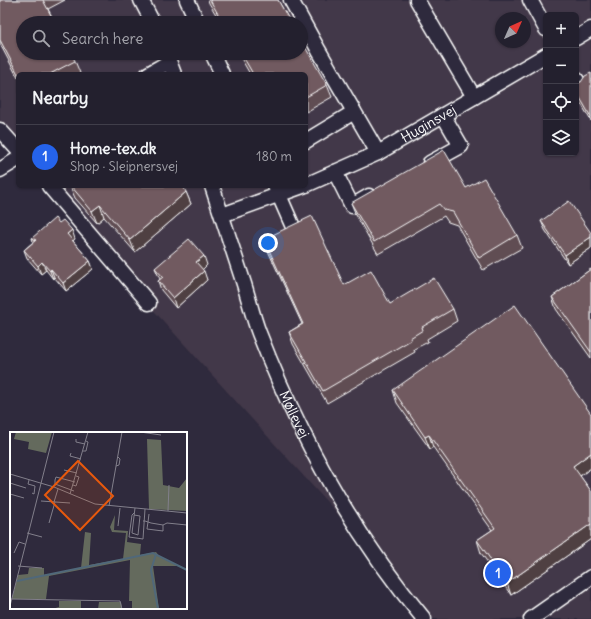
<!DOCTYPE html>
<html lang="en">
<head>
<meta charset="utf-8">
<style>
	:root { --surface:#23202e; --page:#2f2d3a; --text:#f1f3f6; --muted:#a3a3aa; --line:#403e4a; --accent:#2563eb }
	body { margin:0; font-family:Delius,sans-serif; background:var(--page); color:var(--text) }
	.controls { position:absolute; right:12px; top:12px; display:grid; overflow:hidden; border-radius:6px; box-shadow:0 1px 3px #0004 }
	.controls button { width:36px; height:36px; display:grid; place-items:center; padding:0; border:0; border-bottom:1px solid var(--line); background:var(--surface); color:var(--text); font:20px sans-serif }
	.compass { position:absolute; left:495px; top:12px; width:36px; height:36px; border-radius:50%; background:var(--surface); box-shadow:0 1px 3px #0004; rotate:45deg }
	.you { position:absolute; left:268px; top:243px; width:14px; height:14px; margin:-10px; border:3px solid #fff; border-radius:50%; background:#1a73e8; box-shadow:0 0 0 6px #1a73e833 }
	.badge { display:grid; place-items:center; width:26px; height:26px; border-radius:50%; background:var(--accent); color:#fff; font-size:13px; font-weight:700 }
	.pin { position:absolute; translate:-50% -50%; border:2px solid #fff; box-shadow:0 1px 4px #0006 }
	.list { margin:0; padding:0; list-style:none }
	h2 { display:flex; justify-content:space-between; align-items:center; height:52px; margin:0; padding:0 16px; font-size:17px }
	h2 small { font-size:13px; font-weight:400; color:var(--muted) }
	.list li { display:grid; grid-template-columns:26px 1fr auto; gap:12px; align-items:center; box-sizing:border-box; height:64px; padding:0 16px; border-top:1px solid var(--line) }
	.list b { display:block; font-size:15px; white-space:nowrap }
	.list p { margin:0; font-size:13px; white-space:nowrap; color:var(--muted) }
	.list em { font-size:13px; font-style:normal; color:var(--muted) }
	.icon { flex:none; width:22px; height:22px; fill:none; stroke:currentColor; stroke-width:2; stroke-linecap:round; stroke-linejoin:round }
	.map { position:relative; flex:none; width:591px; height:619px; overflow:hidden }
	.search { position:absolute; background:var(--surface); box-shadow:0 1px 3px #0004; left:16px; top:16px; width:292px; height:44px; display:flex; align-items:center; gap:10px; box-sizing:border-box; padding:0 14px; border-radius:22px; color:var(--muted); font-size:15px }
	.panel { position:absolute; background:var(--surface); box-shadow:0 1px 3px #0004; left:16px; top:72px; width:292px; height:116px; border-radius:6px }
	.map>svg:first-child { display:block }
	.built { fill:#433848; fill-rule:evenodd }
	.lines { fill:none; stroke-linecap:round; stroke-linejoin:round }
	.minor-casing { stroke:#fff; stroke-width:17 }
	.minor { stroke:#2f2a3d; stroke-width:14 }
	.wall { fill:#614d53; stroke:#fff }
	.shaded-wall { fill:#4f3f43; stroke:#fff }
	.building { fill:#715a60; stroke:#fff }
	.labels { text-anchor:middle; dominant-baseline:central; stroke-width:3.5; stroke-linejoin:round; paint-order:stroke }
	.street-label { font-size:14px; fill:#fff; stroke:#2f2a3d }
	.inset-river { fill:none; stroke:#50687a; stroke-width:2 }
	.inset-road { fill:none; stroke:#827f8b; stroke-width:1 }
	.view { fill:#e8590c; fill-opacity:0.15; stroke:#e8590c; stroke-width:2 }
	.inset-edge { fill:none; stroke:#fff; stroke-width:2 }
</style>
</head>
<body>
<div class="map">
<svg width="591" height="619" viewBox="0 0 591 619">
	<rect width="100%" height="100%" fill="#2f2a3d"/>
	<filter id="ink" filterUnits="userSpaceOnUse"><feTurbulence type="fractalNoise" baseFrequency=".025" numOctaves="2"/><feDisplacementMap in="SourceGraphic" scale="8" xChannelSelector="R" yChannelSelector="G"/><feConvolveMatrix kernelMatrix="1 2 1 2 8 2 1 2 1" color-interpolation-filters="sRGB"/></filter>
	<g filter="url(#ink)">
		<path class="built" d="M0,0h591v619h-158l-392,-433h265v-112h-288v86l-18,-24zM546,15h30v138h-30zM501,18h24v24h-24zM23,23h278v30h-278z"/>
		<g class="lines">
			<defs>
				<g id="minor">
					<path d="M141,0l12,23"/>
					<path d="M187,0l11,23"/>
					<path d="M291,0l28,51 59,102"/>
					<path d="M417,0l57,97"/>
					<path d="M530,0l16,29"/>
					<path d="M576,38l15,-9"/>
					<path d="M166,53l8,21"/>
					<path d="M212,53l10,21"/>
					<path d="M148,74l21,-12"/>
					<path d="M576,79l5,8"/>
					<path d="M0,130l18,20"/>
					<path d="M306,141l48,-29"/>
					<path d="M430,163l31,-17 -18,-31"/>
					<path d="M0,170l18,-11"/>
					<path d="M335,172l17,34 17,-10"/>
					<path id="s1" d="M306,185l72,-32 168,-98"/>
					<path d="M49,186l100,117"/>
					<path id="s2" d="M212,186c11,33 21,65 32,98 5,16 9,33 15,49 40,103 94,201 165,286"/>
					<path d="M275,186l18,41"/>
					<path d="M222,215l81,-29"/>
					<path d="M531,619l60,-42"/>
				</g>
			</defs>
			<use href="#minor" class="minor-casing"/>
			<use href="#minor" class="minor"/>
		</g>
		<path class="wall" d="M0,0h65l-17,9 27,52 5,12 -2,1h-60v4l-18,-34z
			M208,0h70l13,23h-70l-12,-20z
			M238,53h63l26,32 5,12 -26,15v-38h-56z
			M591,73v48l-15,-26v-12l5,-1z
			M70,186l116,6 5,12 -56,48 -31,-35 -7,6 -22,-25z
			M466,188l51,47 5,13 -39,22 -26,-45 -9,-3 -4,-6 -66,38 -22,-39 -5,-12z
			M541,221l50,12v15l-23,16 -23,-34z
			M32,238l43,1 -2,2 17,20 3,8 -27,22 -12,-14 -1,2 -7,-9 -5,4 -14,-16 -3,-8 9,-8z
			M264,239l80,46 46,19 63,5 4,12 -30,18 1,3 -14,7 1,3 -88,51 -34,-59 -4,-12 13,-8 -34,-73z
			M207,265l-5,4 5,11 -31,28 -15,-18 -3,-9 2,-2 -1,-2 -4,-9z
			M591,269v89l-35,-49 -4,-12z
			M393,390l198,24v54l-11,8 11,15v48l-80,56 -30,-42 -4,-13 15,-10 -59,-83 -3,2 -33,-46z"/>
		<path class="shaded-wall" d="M186,192l5,12 -56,48 -5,-12z
			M100,205l4,12 -7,6 -5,-12z
			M72,230l3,9 -5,4 -3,-9z
			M591,237v11l-23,16 -3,-9z
			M204,256l3,9 -7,7 -4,-10z
			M90,261l3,8 -27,22 -3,-8z
			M42,262l4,8 -5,4 -3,-8z
			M51,269l3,8 -1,2 -3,-8z
			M204,271l3,9 -31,28 -3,-10z
			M429,435l4,12 -3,2 -5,-12z
			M591,453v15l-14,10 -4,-12z
			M591,524v15l-80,56 -4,-12z"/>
		<path class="building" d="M0,0h43l12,23h-32v30h48l4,8 -25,13h-32l-18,-34z
			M210,0h68l13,23h-68z
			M301,40l26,45 -21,12v-23h-53l-12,-21h60z
			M591,73v44l-15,-26v-8l5,-1 4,-6z
			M444,150l22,38 18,-10 33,57 -38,23 -26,-46 -9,-2 -5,-6 -65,38 -23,-39z
			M71,186h112l3,6 -56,48 -30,-35 -8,6z
			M569,201l22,32v4l-26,18 -24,-34z
			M312,216l32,69 27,-15 19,34 44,-26 19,31 -31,18 1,3 -13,8 1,2 -88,51 -34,-59 14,-8 -39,-85z
			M55,218l4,5 4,-3 9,10 -5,4 23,27 -27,22 -12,-14 -1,2 -8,-9 -4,4 -14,-16 12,-10 -4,-2z
			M189,239l15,17 -8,6 8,9 -31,27 -15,-17 5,-4 -8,-9z
			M591,269v83l-39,-55z
			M515,305l76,109v39l-18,13 18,25v33l-84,59 -30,-43 18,-12 -66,-93 -4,2 -32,-47z"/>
	</g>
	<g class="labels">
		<g class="street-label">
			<text stroke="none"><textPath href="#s1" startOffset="137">Huginsvej</textPath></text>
			<text stroke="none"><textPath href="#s2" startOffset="243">Møllevej</textPath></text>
		</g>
	</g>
	<g transform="translate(10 432)">
		<rect width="177" height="177" fill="#2f2a3d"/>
		<path d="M6,0h36l-6,21 -18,-4 1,-7 -15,-3zM137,7l14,1 2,45 16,3 8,-10v33l-38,-2zM105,83l-1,15 14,1 -1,11 14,2 -1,11 16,-3 4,5 18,9h-25l6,43h-27v-8h-3l1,-41 -81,16 -3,23h-34l6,-24 10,-1 1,-6h15v7l37,-7 4,-36 6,1 -2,32 34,-6 3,-26 -14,-1 -2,-5zM49,169h22v8h-29l7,-2zM89,170h22l1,7h-24z" fill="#646a5d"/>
		<path class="inset-river" d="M146,122l-5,16 7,39M7,149l136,-28 34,17"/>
		<path class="inset-road" d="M130,0l21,3M66,7v3l9,2M73,19h3l2,-9 -2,-1M61,21l-1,3 11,3M106,34l3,-1 1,-6 -2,-2M54,38l13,3M0,42l44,13 41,17 92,9M19,48l-1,4 7,2 -1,8 -2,-1M0,51l16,5M63,53l3,1 3,-9 -3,-1M64,59l-19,-7v-4l1,-3 19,5M0,62l14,4M60,62l18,-62M31,69l29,2M44,70l4,-13M99,74l13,-74M158,79l1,-26M125,80l-3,3 -3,22 14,2 2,-30M124,83l6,1 -2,19 -6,-2 3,-25M133,89h2l6,2 12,2v6l-16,-2 1,-7 1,-8M39,91l6,-21M153,93l4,-2 20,2M108,94l2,-18M17,101l15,4M4,121l5,-11 6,2M8,134l24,2M0,167l110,2 2,8M0,174l44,-174"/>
		<path class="view" d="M68,29l35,35 -33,34 -35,-35z"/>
		<rect width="177" height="177" class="inset-edge"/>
	</g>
</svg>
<div class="controls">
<button>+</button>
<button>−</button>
<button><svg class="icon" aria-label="locate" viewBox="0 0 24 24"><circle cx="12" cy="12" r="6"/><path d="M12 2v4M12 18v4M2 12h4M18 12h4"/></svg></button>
<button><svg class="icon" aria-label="layers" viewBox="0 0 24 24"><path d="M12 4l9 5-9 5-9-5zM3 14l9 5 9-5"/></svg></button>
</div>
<svg class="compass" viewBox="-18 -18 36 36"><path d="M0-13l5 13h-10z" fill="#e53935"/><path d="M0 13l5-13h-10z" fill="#a3a3aa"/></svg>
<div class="you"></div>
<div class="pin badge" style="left:498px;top:573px">1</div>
<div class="search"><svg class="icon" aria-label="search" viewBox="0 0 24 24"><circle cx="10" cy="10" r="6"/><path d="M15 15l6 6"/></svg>Search here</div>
<section class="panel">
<h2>Nearby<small></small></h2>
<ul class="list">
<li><span class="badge">1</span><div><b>Home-tex.dk</b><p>Shop · Sleipnersvej</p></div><em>180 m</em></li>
</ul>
</section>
</div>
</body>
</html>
